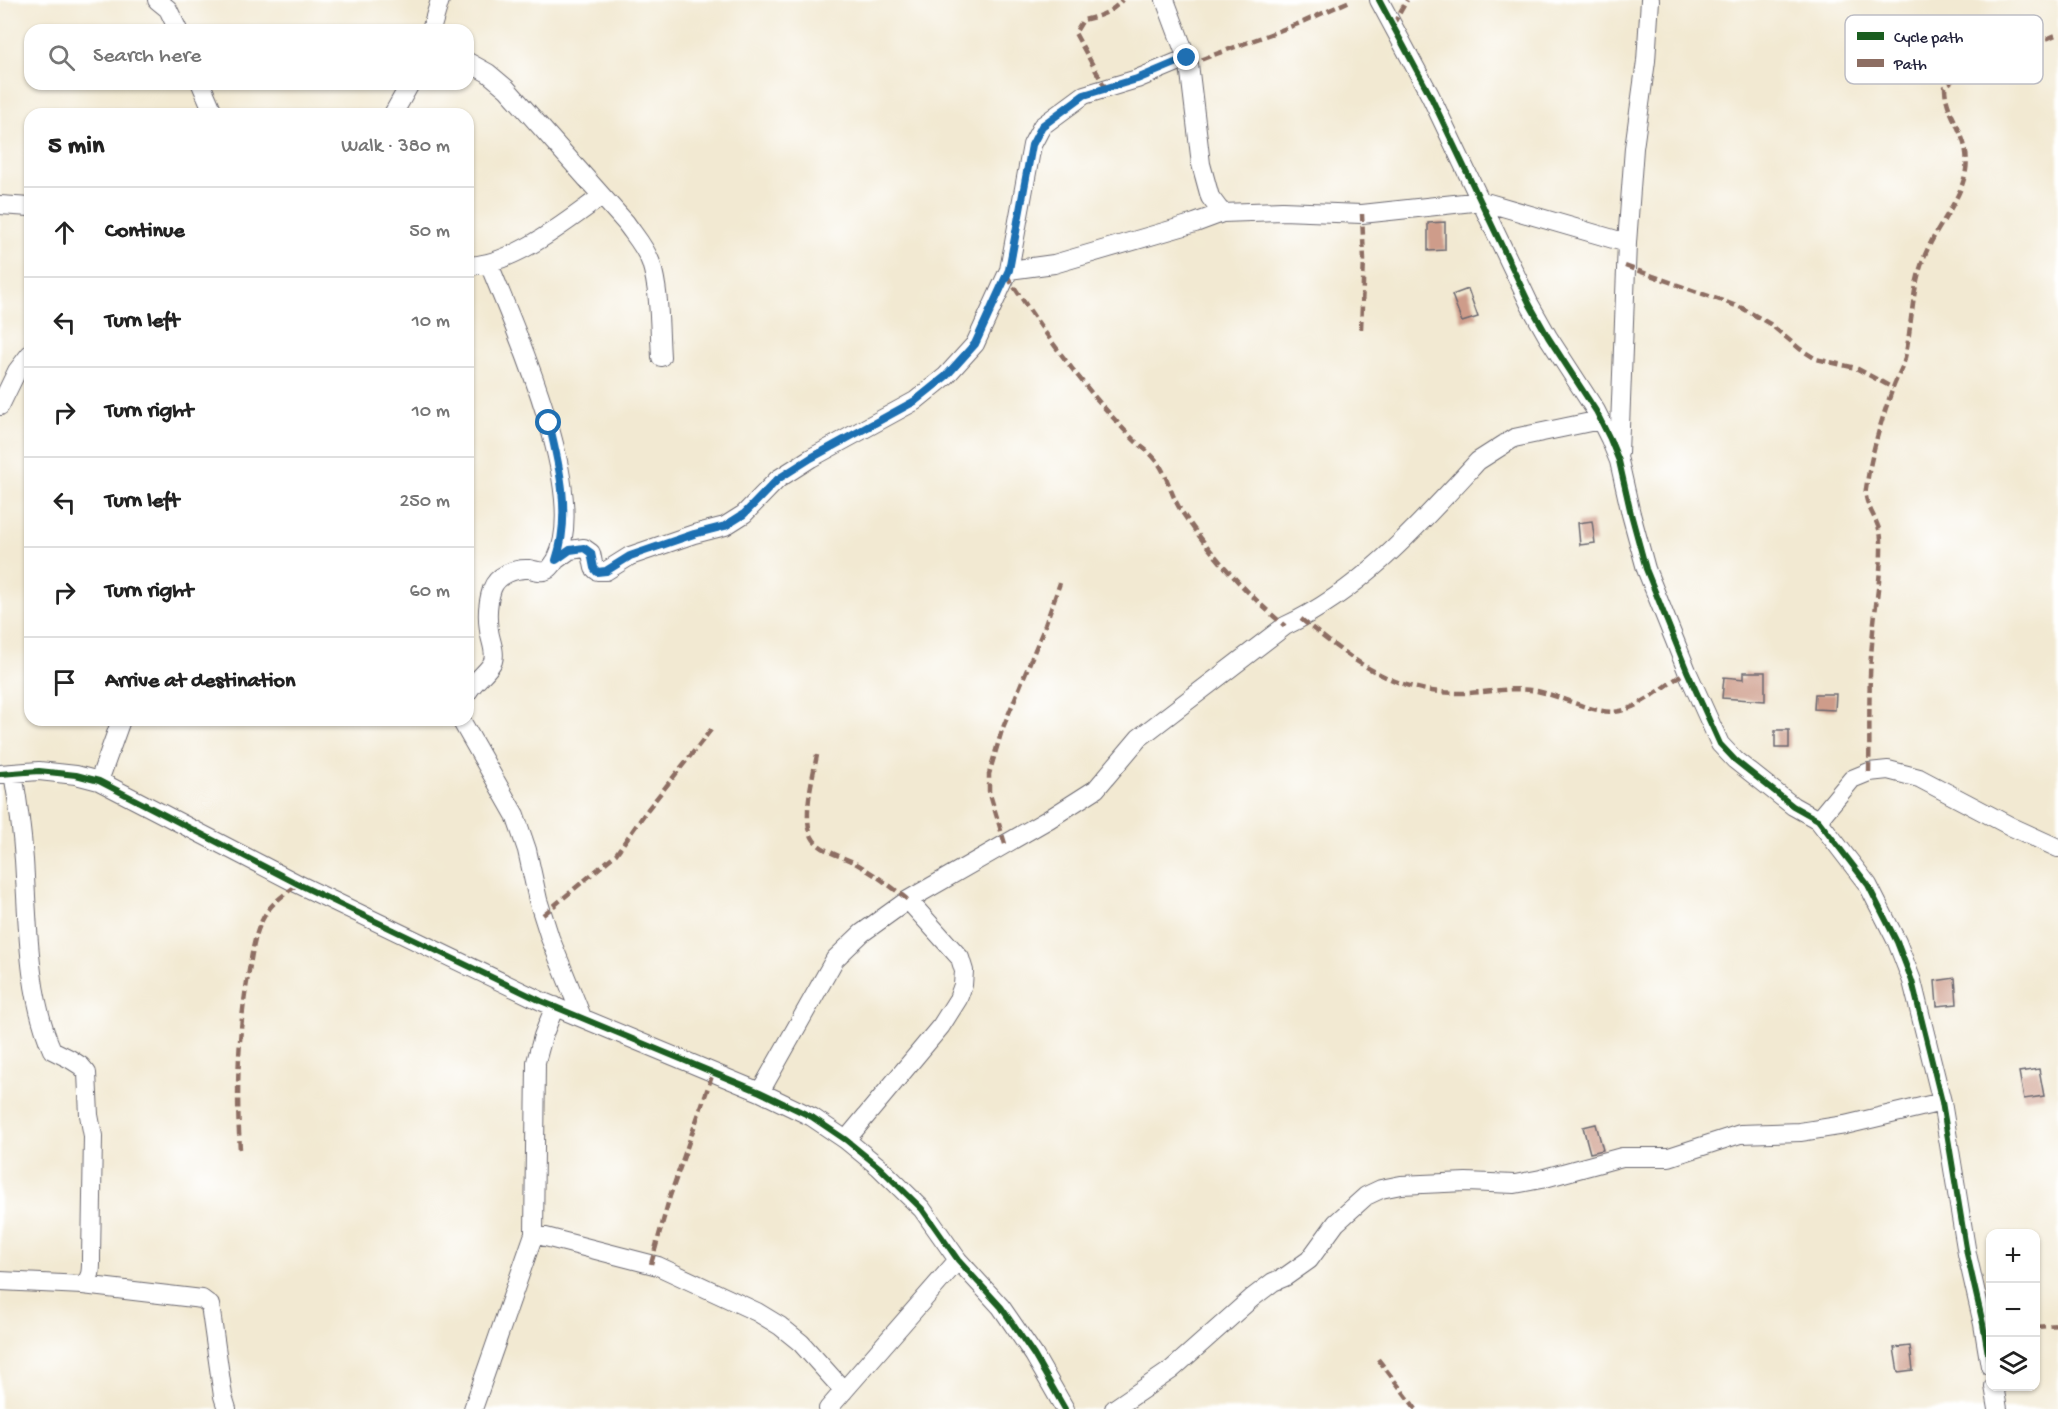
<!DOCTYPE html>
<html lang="en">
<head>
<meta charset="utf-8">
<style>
	:root { --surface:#fff; --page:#f2f2f2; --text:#222; --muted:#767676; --line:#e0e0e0 }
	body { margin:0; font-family:"Gochi Hand",sans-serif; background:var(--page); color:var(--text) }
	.controls { position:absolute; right:18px; bottom:18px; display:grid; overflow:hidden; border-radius:12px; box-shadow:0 2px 4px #0004 }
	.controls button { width:54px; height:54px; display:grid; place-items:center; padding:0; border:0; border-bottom:2px solid var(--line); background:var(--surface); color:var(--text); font:30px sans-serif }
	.stop { position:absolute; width:18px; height:18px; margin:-14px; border:4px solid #1f6fb2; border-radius:50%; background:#fff }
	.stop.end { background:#1f6fb2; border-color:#fff; box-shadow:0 2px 6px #0008 }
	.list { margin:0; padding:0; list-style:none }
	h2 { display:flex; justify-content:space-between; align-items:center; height:78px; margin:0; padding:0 24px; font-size:26px }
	h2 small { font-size:20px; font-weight:400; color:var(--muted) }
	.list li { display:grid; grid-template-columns:39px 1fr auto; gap:18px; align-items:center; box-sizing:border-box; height:90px; padding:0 24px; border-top:2px solid var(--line) }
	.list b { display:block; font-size:22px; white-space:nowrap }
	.list em { font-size:20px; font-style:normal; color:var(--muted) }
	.icon { flex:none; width:33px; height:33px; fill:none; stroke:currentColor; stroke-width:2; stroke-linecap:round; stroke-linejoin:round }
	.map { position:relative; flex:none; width:2058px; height:1409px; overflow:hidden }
	.search { position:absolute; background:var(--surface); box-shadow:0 2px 4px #0004; left:24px; top:24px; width:450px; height:66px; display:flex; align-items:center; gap:15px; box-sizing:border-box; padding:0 21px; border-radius:18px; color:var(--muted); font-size:22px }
	.panel { position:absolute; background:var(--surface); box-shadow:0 2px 4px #0004; left:24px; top:108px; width:450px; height:618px; border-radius:18px }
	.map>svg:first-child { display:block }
	.building { fill:#ce9c8a }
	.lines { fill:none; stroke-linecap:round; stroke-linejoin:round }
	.minor-casing { stroke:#6b6870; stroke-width:20 }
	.minor { stroke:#fff; stroke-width:18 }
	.quiet { stroke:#8d6e63; stroke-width:4.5; stroke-dasharray:9 4.5; stroke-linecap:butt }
	.cycleway-casing { stroke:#fff; stroke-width:10 }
	.cycleway { stroke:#1b5e20; stroke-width:6 }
	.route { stroke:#1f6fb2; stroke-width:8 }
	.key { fill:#fff; stroke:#bdbdc4; stroke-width:1.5 }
	.key-label { font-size:16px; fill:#22223b }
</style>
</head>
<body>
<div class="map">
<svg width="2058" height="1409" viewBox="0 0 2058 1409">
	<rect width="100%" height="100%" fill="#fff"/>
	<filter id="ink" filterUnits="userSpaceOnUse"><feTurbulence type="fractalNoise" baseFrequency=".0167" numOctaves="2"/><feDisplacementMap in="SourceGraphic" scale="12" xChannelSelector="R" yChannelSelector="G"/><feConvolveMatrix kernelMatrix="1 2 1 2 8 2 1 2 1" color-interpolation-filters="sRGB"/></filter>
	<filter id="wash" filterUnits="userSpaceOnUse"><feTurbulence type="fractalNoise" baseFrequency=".008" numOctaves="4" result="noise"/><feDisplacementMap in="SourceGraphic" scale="24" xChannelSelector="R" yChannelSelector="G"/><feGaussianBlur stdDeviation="1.35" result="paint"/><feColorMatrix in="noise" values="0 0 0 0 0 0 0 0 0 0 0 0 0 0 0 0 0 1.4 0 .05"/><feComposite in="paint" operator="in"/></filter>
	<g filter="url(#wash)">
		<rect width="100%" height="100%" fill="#f2e9d2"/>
		<g id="blocks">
			<path class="building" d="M1445,222v28l-17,1v-28z
				M1468,289l10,28 -16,5 -10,-27z
				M1592,521l3,22 -15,2 -2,-22z
				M1744,672h21v29l-43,-3 2,-21 20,2z
				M1815,694h21l-1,16 -21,-1z
				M1775,730h14v18h-14z
				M1955,978l2,26 -20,2 -2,-25z
				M2039,1069l5,27 -20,3 -5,-27z
				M1596,1124l7,26 -13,3 -7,-26z
				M1910,1346l3,24 -15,2 -4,-24z"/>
		</g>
	</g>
	<g filter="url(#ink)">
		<use href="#blocks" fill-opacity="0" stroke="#6b6870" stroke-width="1.5"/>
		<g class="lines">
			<defs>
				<path id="minor" d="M157,0l11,9 10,21
					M1165,0l24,64 12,100 9,33 12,16
					M1379,0l51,95 100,210 18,32 48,74 14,28 9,22 12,53 15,55 41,102 33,73 15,16 58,46 25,14 50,65 29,57 15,39 30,121 25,152 16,70 7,42
					M431,30l9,-30
					M468,62l20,11 19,16 119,134c9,13 20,25 25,40 9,29 8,63 10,94
					M201,84l13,30
					M393,114l17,-30
					M0,205l30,2
					M468,266c47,-2 96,-43 134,-70
					M1009,270l45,-6 141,-41 27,-10 60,-2 80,3 120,-13 145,42
					M0,406l17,-35 13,-17
					M1619,453l8,-210 7,-95 12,-87 4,-61
					M556,560l14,-10 14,-2 7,5 3,15 3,3h9l24,-15 64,-22 31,-8 19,-12 34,-35 33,-21 104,-57 31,-25 29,-32 34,-74 23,-125 10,-19 42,-31 53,-16 50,-21
					M468,692c6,-11 22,-22 25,-31 3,-10 -3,-21 -4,-31 -2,-13 -1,-29 3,-41 5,-14 23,-21 37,-20 6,1 13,4 18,1 3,-1 7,-7 9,-10 34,-66 -41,-230 -67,-296
					M461,720l54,95 12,35 11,50 12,38 32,79
					M13,773c5,29 9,58 11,87 4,60 3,134 28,190l18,9 11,7 6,7 2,42 4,21 -2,121c0,11 1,21 -8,28
					M0,774l39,-3 37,4 23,6 199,103 243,117 219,91 52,25 34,23 33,27 43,42 36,51 43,47 33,48 31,54
					M99,781l22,-61
					M1818,820l34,-41 17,-7 19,-2 31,8 93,49 46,21
					M760,1092l75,-133 27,-26 46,-33 141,-81 47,-30 43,-51 146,-112c77,-36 136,-103 193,-165l36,-23 86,-18
					M846,1140l95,-114 17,-27 5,-14 1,-14 -4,-13 -52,-58
					M534,1234l124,32 99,46 23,14 21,17 43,48
					M0,1281l83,4 119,14 8,6 13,91 4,13
					M1994,1386l4,23
					M473,1409l61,-175 2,-172 7,-26 12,-30
					M828,1409l130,-149
					M1114,1409l57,-39 81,-72 21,-16 12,-5 24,-17 27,-37 30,-27 15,-7 20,-4 65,-3 49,2 26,-5 81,-22h47l71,-23 60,-2 45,-7 97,-23"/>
			</defs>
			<use href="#minor" class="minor-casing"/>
			<use href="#minor" class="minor"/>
			<path class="quiet" d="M1393,25l14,-25
				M1189,64l114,-42 49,-22
				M1106,89l-31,-56 8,-13c17,-4 28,-7 39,-20
				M1625,266l117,42 28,16 30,25 16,10 40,9 37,20
				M1007,276c27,42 56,83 88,121 13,15 26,30 40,44 6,6 15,11 20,18 13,15 15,36 27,53 29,43 64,81 103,114
				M1361,329l3,-69 -2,-46
				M1301,619c52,42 93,75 163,74 26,0 45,-7 73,-2 24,5 60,25 83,20 21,-4 49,-28 67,-40
				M817,755c-4,21 -15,62 -5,82 7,14 30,19 43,26 19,11 36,23 53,37
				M1869,772c1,-42 -1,-86 3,-128 2,-34 10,-69 9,-104 0,-18 -18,-35 -15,-51 5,-34 15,-69 27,-101 3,-9 8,-17 11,-26 8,-33 7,-70 19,-102 11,-31 38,-58 43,-90 5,-35 -21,-53 -21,-83l10,-9 103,-44
				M1005,844l-16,-53v-17l13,-44 42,-102 16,-45
				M543,915l73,-61 32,-45 66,-83
				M240,1149c-4,-57 -2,-116 8,-173 4,-21 6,-43 17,-61 7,-13 22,-22 33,-31
				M651,1264l19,-68 43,-123
				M2036,1327l22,-2
				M1378,1359l38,50"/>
			<defs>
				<path id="cycleway" d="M1379,0l51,95 100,210 18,32 48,74 14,28 9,22 12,53 15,55 41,102 33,73 15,16 58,46 25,14 50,65 29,57 15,39 30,121 25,152 16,70 7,42
					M0,774l39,-3 37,4 23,6 199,103 243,117 219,91 52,25 34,23 33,27 43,42 36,51 43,47 33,48 31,54"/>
			</defs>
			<use href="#cycleway" class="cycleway-casing"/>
			<use href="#cycleway" class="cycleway"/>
		</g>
	</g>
	<g class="lines" filter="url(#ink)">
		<path class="route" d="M549,423c11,45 22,92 7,137l14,-10 14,-2 7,5 3,15 3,4 9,-1 24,-15 64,-22 31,-8 19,-12 34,-35 33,-21 104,-57 31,-25 29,-32 34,-74 23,-125 10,-19 42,-31 53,-16 50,-21"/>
	</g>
	<rect x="1845" y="15" width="198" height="69" rx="9" class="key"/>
	<rect x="1857" y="32" width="27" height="8" fill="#1b5e20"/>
	<rect x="1857" y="59" width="27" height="8" fill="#8d6e63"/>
	<g class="key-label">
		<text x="1894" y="42">Cycle path</text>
		<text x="1894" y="69">Path</text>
	</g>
</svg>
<div class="controls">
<button>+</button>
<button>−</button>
<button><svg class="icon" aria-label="layers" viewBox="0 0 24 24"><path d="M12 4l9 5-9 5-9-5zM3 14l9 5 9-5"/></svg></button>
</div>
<div class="stop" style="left:549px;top:423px"></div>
<div class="stop end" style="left:1187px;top:58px"></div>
<div class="search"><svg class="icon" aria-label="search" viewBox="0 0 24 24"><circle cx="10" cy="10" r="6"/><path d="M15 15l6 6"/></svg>Search here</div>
<section class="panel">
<h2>5 min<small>Walk · 380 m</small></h2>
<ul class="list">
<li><svg class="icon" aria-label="ahead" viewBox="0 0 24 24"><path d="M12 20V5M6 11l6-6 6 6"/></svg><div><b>Continue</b></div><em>50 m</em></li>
<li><svg class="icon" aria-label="left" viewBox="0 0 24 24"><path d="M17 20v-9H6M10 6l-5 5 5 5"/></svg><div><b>Turn left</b></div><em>10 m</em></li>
<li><svg class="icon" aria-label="right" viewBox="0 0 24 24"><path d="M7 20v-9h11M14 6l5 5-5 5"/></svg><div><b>Turn right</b></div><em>10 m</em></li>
<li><svg class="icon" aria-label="left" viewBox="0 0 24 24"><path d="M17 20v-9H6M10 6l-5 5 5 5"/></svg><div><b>Turn left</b></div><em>250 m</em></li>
<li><svg class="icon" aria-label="right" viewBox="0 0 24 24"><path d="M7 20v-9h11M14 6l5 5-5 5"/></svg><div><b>Turn right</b></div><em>60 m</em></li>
<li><svg class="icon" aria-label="arrive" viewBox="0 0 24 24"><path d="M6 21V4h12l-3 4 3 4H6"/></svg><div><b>Arrive at destination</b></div></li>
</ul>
</section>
</div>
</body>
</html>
